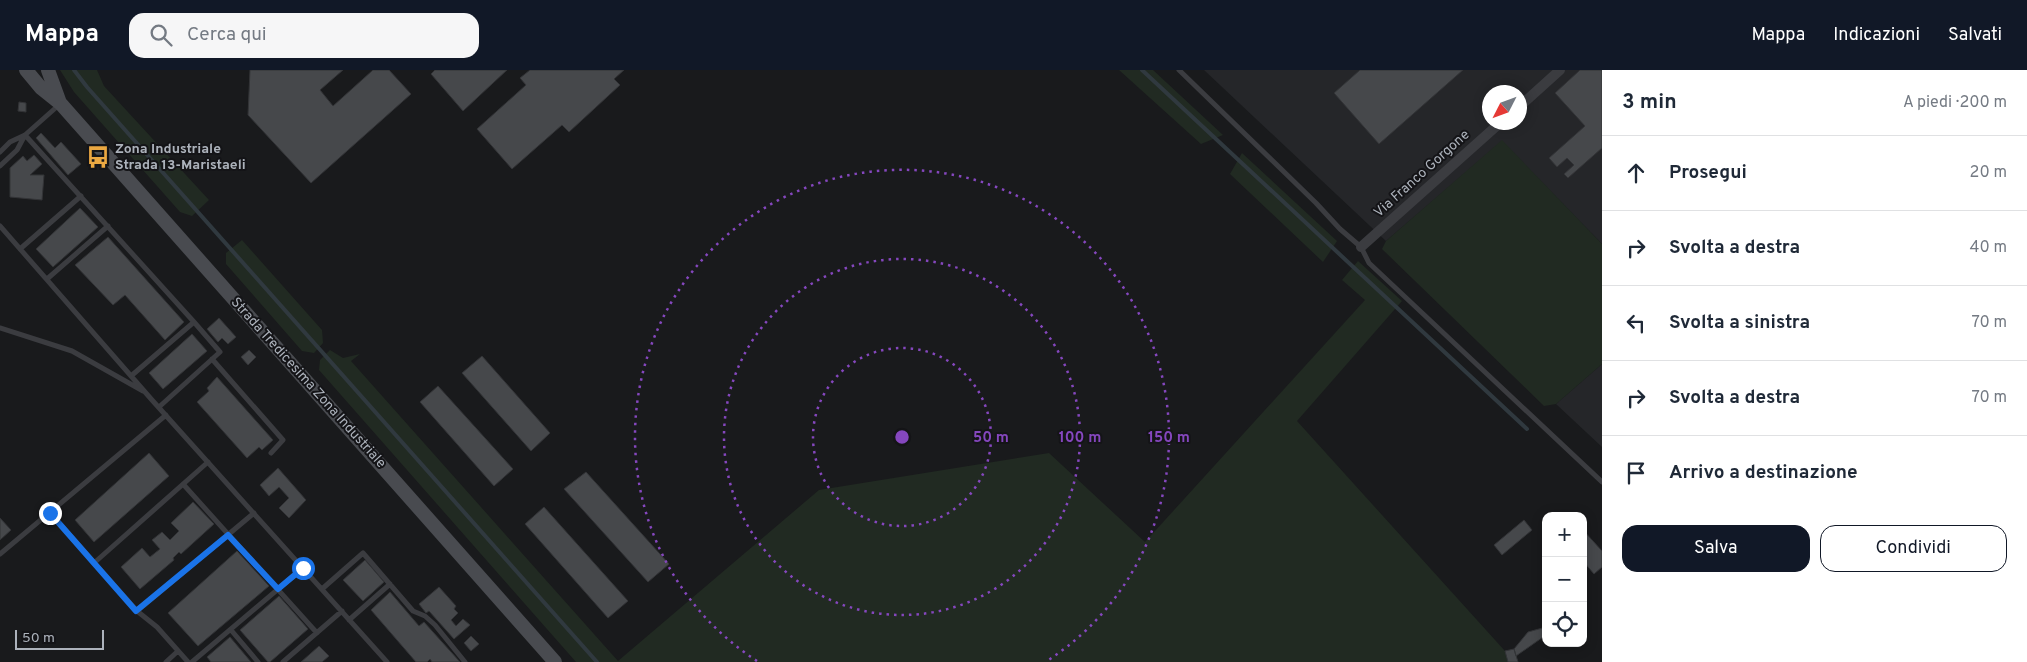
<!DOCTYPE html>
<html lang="it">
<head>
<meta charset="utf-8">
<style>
	:root { --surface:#fff; --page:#f6f6f7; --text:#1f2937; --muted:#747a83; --line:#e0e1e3; --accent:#111827 }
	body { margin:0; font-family:Overpass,sans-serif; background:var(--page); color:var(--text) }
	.controls { position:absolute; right:15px; bottom:15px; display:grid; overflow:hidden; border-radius:10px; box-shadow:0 2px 12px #0003 }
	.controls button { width:45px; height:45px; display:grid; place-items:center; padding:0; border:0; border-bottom:1px solid var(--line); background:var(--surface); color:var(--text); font:25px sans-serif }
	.compass { position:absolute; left:1482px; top:15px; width:45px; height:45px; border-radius:50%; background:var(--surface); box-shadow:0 2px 12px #0003; rotate:228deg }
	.scale { position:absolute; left:15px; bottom:12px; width:89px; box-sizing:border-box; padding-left:5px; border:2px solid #acb2bb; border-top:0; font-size:14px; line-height:18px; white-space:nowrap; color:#acb2bb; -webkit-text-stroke:4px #141417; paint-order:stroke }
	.stop { position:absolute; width:15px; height:15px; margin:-11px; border:4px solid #1a73e8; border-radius:50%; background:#fff }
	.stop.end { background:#1a73e8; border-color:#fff; box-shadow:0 1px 5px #0008 }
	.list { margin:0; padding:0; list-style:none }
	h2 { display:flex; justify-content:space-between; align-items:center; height:65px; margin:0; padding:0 20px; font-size:21px }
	h2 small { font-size:16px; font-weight:400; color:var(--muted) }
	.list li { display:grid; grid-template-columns:32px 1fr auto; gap:15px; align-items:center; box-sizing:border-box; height:75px; padding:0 20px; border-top:1px solid var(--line) }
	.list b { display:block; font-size:19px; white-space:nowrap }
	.list em { font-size:16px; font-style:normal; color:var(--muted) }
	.actions { display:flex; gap:10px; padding:15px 20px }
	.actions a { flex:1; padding:11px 0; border:1px solid var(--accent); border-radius:15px; text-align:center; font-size:18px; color:var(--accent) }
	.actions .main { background:var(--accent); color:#fff }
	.icon { flex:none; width:28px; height:28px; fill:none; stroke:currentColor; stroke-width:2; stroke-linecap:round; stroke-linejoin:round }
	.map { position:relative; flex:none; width:1602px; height:592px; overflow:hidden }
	header { display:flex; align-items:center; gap:30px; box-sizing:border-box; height:70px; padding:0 25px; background:var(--accent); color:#fff }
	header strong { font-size:24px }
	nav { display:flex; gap:28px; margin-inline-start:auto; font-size:18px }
	.search { width:350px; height:45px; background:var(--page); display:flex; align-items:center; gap:12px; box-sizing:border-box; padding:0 18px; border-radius:15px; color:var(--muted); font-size:19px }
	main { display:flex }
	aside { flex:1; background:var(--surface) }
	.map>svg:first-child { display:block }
	.built { fill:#252629; fill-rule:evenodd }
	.green { fill:#212a22 }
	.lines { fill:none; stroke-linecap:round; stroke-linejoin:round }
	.stream { stroke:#30393f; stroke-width:4 }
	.building { fill:#46484b; stroke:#333437 }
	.lane { stroke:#3b3c40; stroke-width:5 }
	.street { stroke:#3b3c40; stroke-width:10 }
	.secondary { stroke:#494b50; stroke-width:14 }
	.route { stroke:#1a73e8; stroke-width:6 }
	.ring { fill:none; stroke:#8547be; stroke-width:2.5; stroke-dasharray:2.5 5 }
	.labels { text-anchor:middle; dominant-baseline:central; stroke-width:4; stroke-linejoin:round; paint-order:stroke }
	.poi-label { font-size:14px; font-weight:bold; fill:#acb2bb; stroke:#141417; text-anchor:start }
	.street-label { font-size:14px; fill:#acb2bb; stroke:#141417 }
	.centre { fill:#8547be; stroke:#141417; stroke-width:2.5 }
	.ring-label { font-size:15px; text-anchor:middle; font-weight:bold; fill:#8547be; stroke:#141417; stroke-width:4; stroke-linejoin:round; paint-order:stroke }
</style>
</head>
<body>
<header>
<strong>Mappa</strong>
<div class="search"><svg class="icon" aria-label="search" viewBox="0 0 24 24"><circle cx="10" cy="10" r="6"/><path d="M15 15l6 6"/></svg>Cerca qui</div>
<nav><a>Mappa</a><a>Indicazioni</a><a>Salvati</a></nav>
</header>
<main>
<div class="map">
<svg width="1602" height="592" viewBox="0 0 1602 592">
	<rect width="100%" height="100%" fill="#191a1c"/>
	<path class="built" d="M1204,0h398v174l-100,-103 -116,100zM1490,22h30v30h-30z
		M1602,294v83l-46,-43z"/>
	<path class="green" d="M60,0h37l7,16 105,114 -17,16 -12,-4 -106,-120z
		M1119,0h34l70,65 -22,9z
		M1502,70l100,104v120l-46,40 -12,2 -162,-157 4,-8z
		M1242,83l95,88 -14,21 -93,-88z
		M242,170l80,90 1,13 -9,10 -12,-2 -76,-87v-11z
		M1358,191l44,40 -105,120 208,230 3,11h-932l-257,-292 1,-10 10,-10 13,8 17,-4 -9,7 267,300 201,-171 230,-37 96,89 220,-242 -23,-20z"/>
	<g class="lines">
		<path class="stream" d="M74,0l13,17 510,575
			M1142,0l385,359"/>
	</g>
	<path class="building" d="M250,0h93l-23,20 13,16 40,-36h16l22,24 -100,89 -63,-68z
		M435,0h72l-44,41 -32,-37z
		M530,0h94l-10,9 6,6 -51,47 -7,-7 -50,44 -35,-40 49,-44 -6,-7z
		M1360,0h103l-84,74 -45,-51z
		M1580,0h22v78l-34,30 -4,-4 10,-9 -7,-7 -10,9 -8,-9 36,-32 -30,-33z
		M19,32l7,1v9l-8,-1z
		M41,63l14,15 6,-6 20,22 -13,11 -32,-37z
		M34,85l8,9 -12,11h14l-2,25 -32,-3v-29l13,-12 4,5z
		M80,138l18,19 -45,40 -17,-18z
		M108,167l76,85 -19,18 -40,-45 -12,10 -38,-40z
		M219,248l17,19 -8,7 -6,-6 -4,4 -11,-13z
		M192,264l15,17 -44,38 -14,-16z
		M249,280l7,7 -8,8 -7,-8z
		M482,286l68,77 -19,18 -69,-78z
		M217,307l56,63 -11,10 -3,-3 -12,11 -50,-56 12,-11 -2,-3z
		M438,316l75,83 -19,17 -74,-84z
		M149,383l20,23 -75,66 -19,-22z
		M278,398l28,32 -17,18 -10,-10 10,-10 -10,-11 -10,9 -9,-11z
		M586,402l83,92 -21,18 -84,-93z
		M193,432l21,22 -33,30 -2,-2 -6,6 1,2 -34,29 -19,-22 21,-19 8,9 10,-8 -8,-9 10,-8 8,8 9,-9 -8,-8z
		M544,437l84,94 -20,17 -83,-94z
		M0,448l11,12 -11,10z
		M1524,450l8,10 -30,25 -8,-10z
		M1583,460l19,21v16l-8,7 -11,-13z
		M237,481l32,35 -71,60 -30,-33z
		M365,490l19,22 -21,19 -20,-21z
		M439,517l17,19 -2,3 4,4 -7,7 5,6 7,-7 7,6 -16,14 -25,-28 -3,2 -7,-9z
		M390,522l29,34 5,-4 36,40h-28l-2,-3 -3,3h-11l-45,-52z
		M279,526l29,33 -38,33h-2l-28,-32z
		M1546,557v8l-30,21 -2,-7 14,-17z
		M471,566l8,8 -8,7 -7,-8z
		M230,567l21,25h-40l-4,-5z
		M319,576l10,10 -7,6h-21z
		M1514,579l4,13h-10l-3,-11z"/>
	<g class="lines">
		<path class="lane" d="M1179,0l137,133 24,26 21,18 8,16 233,219
			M25,65l169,187
			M0,82l10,-10 15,-7 35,-31
			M0,96l17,-16 8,-15
			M0,156l152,174 235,262
			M20,179l61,-53
			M47,209l61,-53
			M0,258l72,23 71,40
			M212,289l71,81 -12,13
			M131,306l63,-54 26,30 -61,55
			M183,414l134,149
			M50,443l87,98 20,16 31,35
			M0,484l166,-139
			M94,493l114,-101
			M322,519l41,-36 50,58 12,5 10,9 30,37
			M137,541l117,-98
			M349,550l41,-36
			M231,560l27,32
			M166,592l12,-11
			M192,592l111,-94
			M283,592l59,-51"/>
		<path class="street" d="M1520,36l40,-36
			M1361,177l140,-125"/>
		<path class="secondary" d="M26,0l15,18 20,16 494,558
			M48,0l12,33"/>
	</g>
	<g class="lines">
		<path class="route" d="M50,443l86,98 92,-76 50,54 25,-21"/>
	</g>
	<g class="ring">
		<circle cx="902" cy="367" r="89"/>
		<circle cx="902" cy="367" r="178"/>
		<path d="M757 591A267 267 0 1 1 1047 591"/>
	</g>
	<defs>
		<symbol id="bus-bare" viewBox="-9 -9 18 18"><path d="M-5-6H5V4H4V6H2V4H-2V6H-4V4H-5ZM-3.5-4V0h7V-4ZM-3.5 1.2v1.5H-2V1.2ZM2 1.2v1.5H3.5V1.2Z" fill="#eba842" stroke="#141417" stroke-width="2.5" paint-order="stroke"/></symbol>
	</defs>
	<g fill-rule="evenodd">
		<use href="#bus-bare" x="82" y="71" width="32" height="32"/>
	</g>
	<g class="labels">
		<g class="poi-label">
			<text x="115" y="79">Zona Industriale<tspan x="115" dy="16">Strada 13-Maristaeli</tspan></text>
		</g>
		<g class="street-label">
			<text transform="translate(1422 104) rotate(-42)">Via Franco Gorgone</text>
			<text transform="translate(308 313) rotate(48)">Strada Tredicesima Zona Industriale</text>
		</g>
	</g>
	<circle cx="902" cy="367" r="8" class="centre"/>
	<g class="ring-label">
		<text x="991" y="372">50 m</text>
		<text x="1080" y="372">100 m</text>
		<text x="1169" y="372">150 m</text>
	</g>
</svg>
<div class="controls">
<button>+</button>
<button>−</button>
<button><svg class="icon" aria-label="locate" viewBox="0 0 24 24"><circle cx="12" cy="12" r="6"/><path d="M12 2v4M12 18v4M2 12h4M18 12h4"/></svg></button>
</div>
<svg class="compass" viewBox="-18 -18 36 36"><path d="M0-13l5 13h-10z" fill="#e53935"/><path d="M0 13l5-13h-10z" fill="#747a83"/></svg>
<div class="scale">50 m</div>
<div class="stop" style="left:303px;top:498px"></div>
<div class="stop end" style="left:50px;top:443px"></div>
</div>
<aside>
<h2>3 min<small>A piedi · 200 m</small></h2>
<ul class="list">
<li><svg class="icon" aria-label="ahead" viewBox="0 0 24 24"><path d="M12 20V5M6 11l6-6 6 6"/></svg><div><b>Prosegui</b></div><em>20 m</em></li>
<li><svg class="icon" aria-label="right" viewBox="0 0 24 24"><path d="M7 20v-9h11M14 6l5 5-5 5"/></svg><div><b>Svolta a destra</b></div><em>40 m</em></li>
<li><svg class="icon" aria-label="left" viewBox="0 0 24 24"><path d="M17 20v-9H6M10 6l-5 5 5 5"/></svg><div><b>Svolta a sinistra</b></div><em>70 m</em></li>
<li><svg class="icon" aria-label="right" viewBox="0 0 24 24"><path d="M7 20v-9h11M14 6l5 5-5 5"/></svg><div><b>Svolta a destra</b></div><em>70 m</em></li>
<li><svg class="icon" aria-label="arrive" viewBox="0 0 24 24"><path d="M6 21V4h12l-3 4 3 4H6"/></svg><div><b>Arrivo a destinazione</b></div></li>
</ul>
<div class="actions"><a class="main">Salva</a><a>Condividi</a></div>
</aside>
</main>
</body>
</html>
